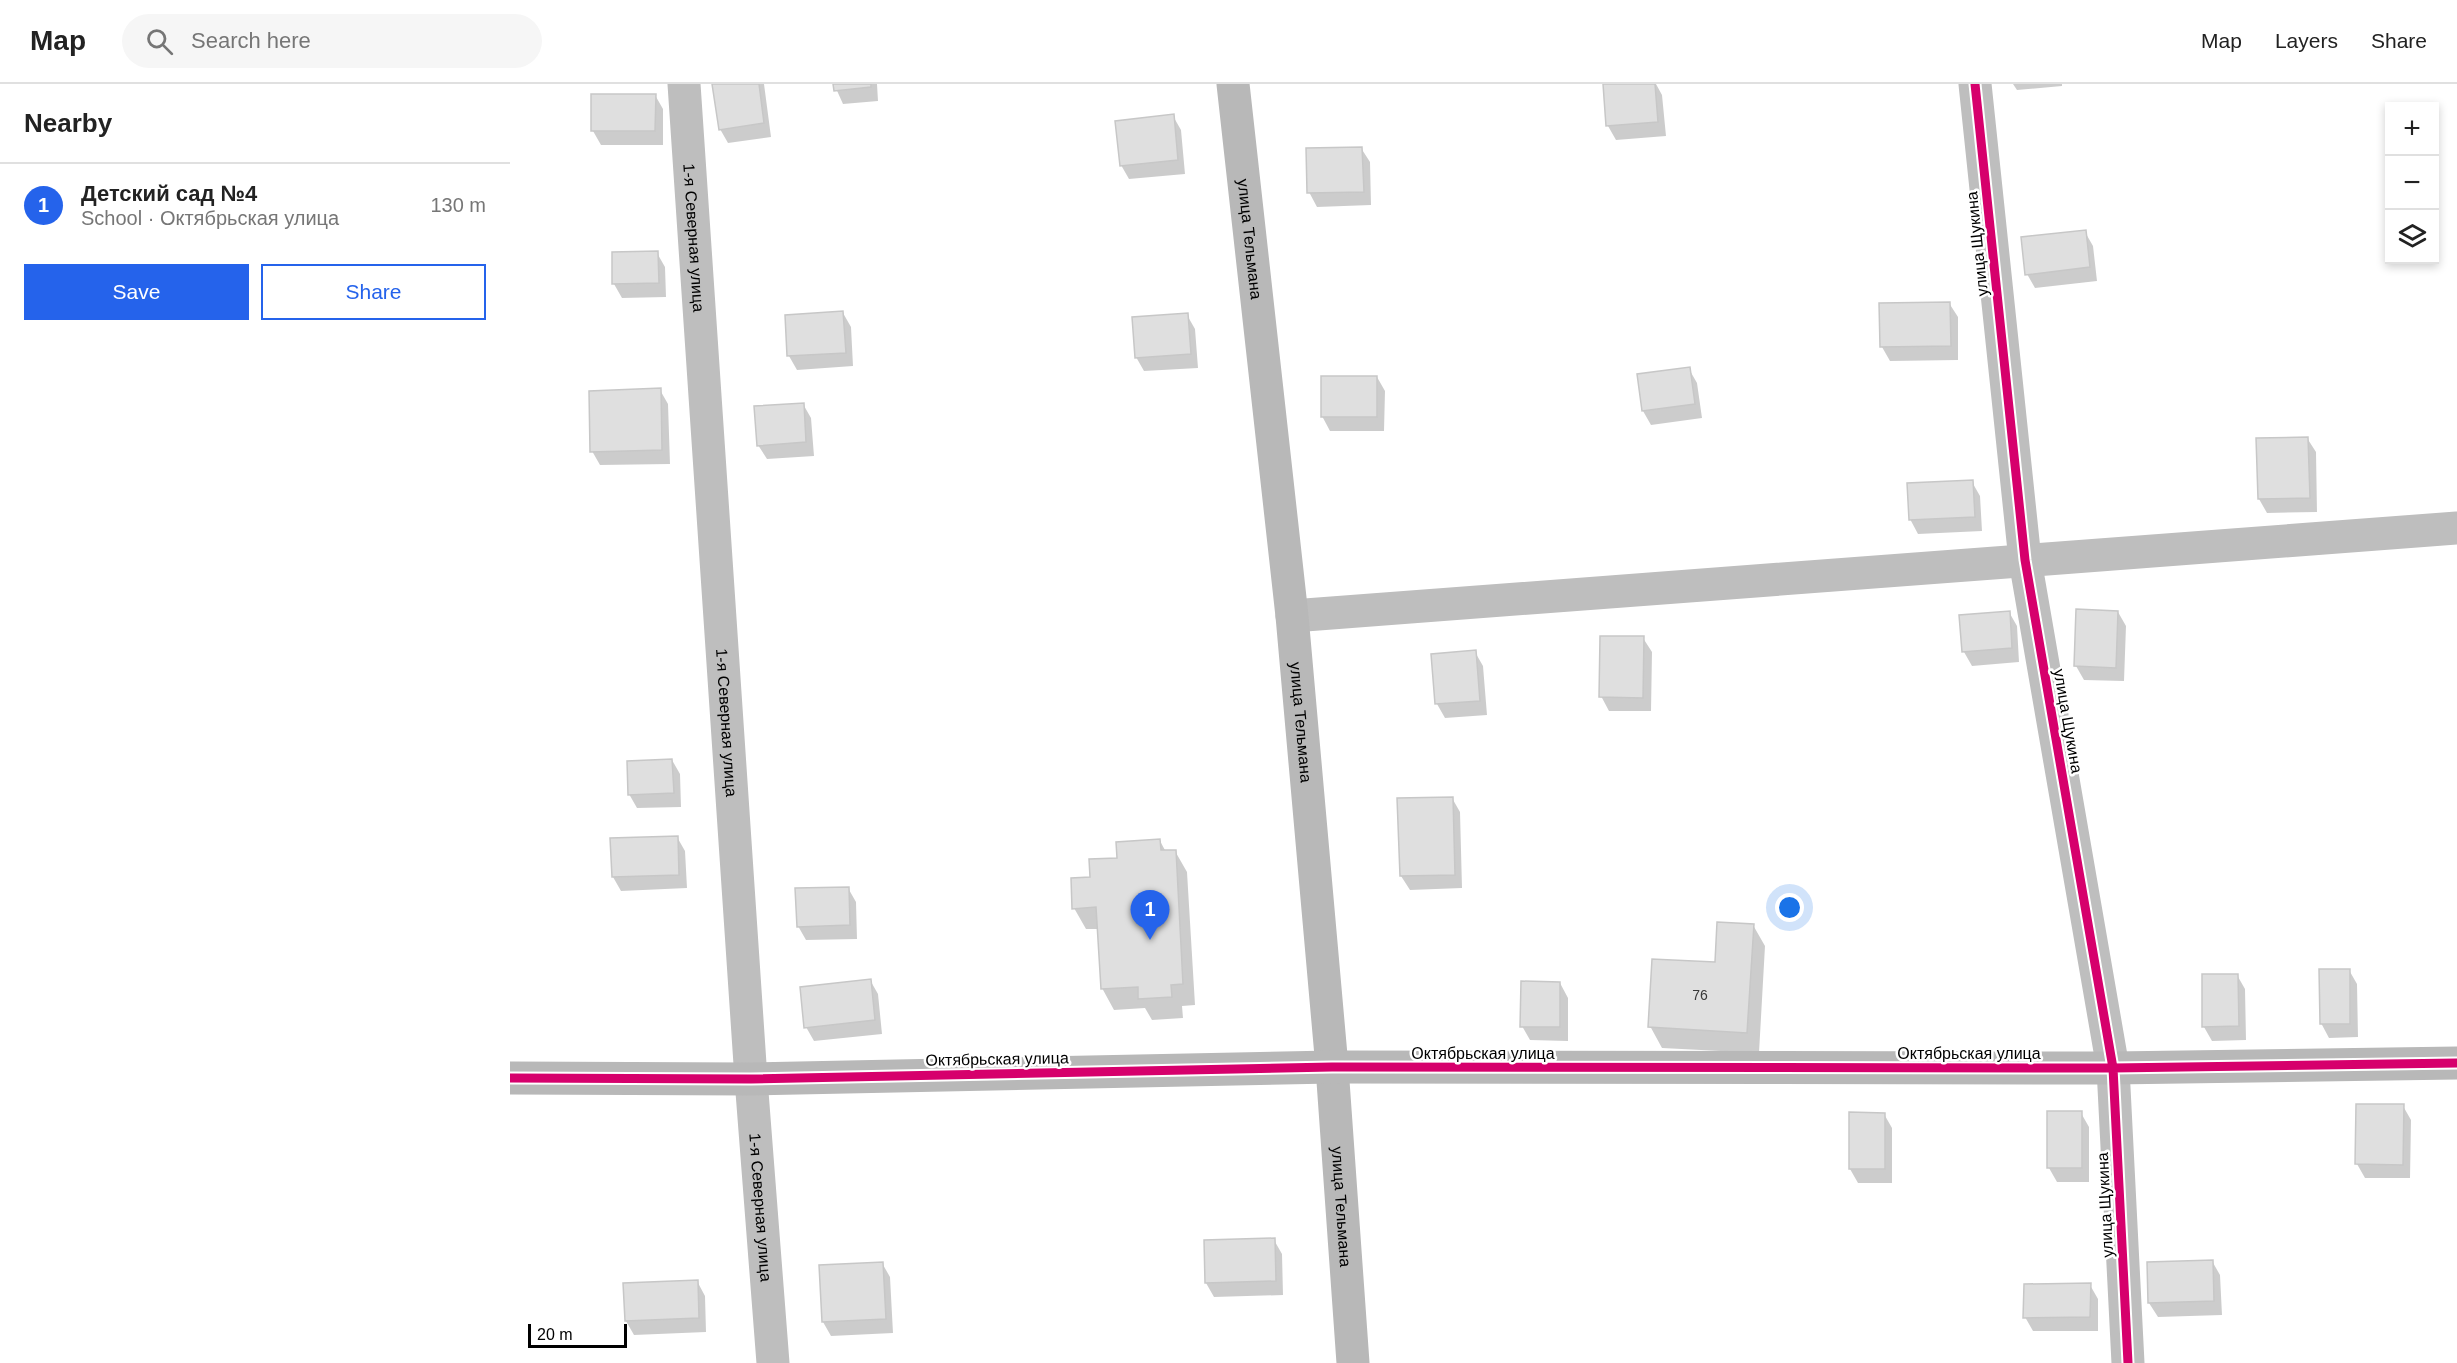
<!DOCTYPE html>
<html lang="en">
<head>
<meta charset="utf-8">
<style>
	:root { --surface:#fff; --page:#f6f6f6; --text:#222; --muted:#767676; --line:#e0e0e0; --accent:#2563eb }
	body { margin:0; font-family:Arial,sans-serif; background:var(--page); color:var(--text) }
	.controls { position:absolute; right:18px; top:18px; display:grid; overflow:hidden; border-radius:0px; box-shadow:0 3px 9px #0003 }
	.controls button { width:54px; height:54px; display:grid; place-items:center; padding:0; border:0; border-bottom:2px solid var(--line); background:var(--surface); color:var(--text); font:30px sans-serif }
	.scale { position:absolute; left:18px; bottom:15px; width:99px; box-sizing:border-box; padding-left:6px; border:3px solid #000; border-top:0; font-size:16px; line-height:21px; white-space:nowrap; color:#000; -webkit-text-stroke:4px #fff; paint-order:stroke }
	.you { position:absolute; left:1280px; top:824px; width:21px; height:21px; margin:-15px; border:4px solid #fff; border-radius:50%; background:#1a73e8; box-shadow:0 0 0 9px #1a73e833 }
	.badge { display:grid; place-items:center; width:39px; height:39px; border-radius:50%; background:var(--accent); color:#fff; font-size:20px; font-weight:700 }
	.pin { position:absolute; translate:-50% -50px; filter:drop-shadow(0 2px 3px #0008) }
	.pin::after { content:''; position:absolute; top:32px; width:21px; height:18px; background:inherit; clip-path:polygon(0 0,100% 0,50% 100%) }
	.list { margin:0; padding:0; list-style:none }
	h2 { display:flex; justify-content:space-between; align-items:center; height:78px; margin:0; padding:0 24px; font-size:26px }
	h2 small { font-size:20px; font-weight:400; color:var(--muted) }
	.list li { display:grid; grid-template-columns:39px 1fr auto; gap:18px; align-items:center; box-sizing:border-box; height:84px; padding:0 24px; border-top:2px solid var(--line) }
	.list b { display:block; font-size:22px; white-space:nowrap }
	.list p { margin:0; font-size:20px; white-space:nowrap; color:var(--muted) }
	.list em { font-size:20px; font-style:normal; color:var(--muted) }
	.actions { display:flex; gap:12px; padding:18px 24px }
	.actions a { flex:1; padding:14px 0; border:2px solid var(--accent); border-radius:0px; text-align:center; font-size:21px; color:var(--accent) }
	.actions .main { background:var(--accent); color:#fff }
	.icon { flex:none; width:33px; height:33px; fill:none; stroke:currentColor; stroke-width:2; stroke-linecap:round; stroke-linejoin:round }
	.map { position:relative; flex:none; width:1947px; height:1279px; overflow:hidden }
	header { display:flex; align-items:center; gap:36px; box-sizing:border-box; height:84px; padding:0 30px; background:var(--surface); border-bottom:2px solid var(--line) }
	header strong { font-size:28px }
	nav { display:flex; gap:33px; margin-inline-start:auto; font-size:21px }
	.search { width:420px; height:54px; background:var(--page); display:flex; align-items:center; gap:15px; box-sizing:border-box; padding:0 21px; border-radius:33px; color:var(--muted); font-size:22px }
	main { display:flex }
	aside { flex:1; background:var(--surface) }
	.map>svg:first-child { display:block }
	.shadow { fill:#0003 }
	.building { fill:#dfdfdf; stroke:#c7c7c7; stroke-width:1.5 }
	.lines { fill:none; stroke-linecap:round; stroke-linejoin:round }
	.street { stroke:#bebebe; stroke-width:33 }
	.secondary { stroke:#b8b8b8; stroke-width:33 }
	.cycleway-casing { stroke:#fff; stroke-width:13 }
	.cycleway { stroke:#d6006c; stroke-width:9 }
	.labels { text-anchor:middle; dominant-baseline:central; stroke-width:5; stroke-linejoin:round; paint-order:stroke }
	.number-label { font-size:14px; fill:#383838 }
	.street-label { font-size:16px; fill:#000; stroke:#fff }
</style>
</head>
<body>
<header>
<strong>Map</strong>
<div class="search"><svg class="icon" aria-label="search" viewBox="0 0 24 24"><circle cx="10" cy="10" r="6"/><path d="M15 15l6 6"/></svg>Search here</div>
<nav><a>Map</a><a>Layers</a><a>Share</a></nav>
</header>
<main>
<aside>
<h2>Nearby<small></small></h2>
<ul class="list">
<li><span class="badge">1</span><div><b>Детский сад №4</b><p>School · Октябрьская улица</p></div><em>130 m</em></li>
</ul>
<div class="actions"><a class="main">Save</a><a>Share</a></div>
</aside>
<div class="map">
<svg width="1947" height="1279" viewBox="0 0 1947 1279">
	<rect width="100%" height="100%" fill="#fff"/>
	<path class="shadow" d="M204,0h50l7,53 -43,6 -8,-14z
		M324,0h43l1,17 -35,3z
		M1106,0h40l6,11 4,41 -50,4 -8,-14z
		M1503,0h49v2l-45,4z
		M145,11l8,14v36h-62l-8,-14z
		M663,32l8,14 4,44 -56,5 -8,-14z
		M851,64l9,14 1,43 -54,2 -8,-15z
		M1575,148l8,14 4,35 -62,7 -8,-14z
		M147,169l8,14 1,30 -44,1 -8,-14z
		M1439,219l9,14v43l-68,1 -8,-14z
		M333,229l8,14 2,39 -56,4 -8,-14z
		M677,231l8,14 3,39 -54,3 -8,-14z
		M1179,285l8,14 5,35 -51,7 -8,-14z
		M867,293l8,14 -1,40h-54l-8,-15z
		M150,306l8,14 2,60 -70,1 -8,-14z
		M293,320l8,14 3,38 -47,3 -9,-14z
		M1797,354l9,14 1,60 -50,1 -8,-14z
		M1462,398l8,14 2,35 -64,3 -8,-15z
		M1499,528l8,14 2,36 -47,4 -8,-14z
		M1608,528l8,14 -2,55 -40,-1 -8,-14z
		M1133,554l9,14 -1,59h-42l-8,-15z
		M965,568l8,14 4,49 -42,3 -8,-14 -5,-49z
		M162,676l8,14 1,33 -44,1 -8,-14z
		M942,714l8,14 2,76 -52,2 -9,-14 -2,-76z
		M167,753l8,14 2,37 -66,3 -8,-14z
		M650,757l6,11 9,-1 12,21 8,133 -13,1 1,12 -31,2 -7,-12 -31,2 -12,-22 -3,-59h-13l-12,-21 18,-30 26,-19z
		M338,804l8,14 1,37 -51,1 -8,-14z
		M1243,841l12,21 -6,107 -97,-5 -12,-22z
		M1839,886l8,14 1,53 -29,1 -8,-15z
		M1727,891l8,14 1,51 -34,1 -8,-14z
		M360,896l8,14 4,40 -68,7 -8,-14z
		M1050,899l8,15v43l-38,-1 -8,-14z
		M1893,1022l8,14 -1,58h-45l-8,-14z
		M1571,1029l8,14v55h-32l-8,-14z
		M1374,1030l8,14v55h-34l-8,-14z
		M764,1156l8,14 1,41 -69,2 -8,-14z
		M1702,1177l8,14 2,40 -64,2 -9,-14z
		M372,1179l8,14 3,56 -62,3 -8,-14z
		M187,1197l8,15 1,36 -72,3 -8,-14z
		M1580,1201l8,14v32h-65l-8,-14z"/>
	<path class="building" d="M202,0h47l5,39 -45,7z
		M323,0h38v3l-37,4z
		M1093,0h52l3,38 -52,4z
		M81,10h65l-1,37h-64z
		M664,30l4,46 -58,6 -5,-45z
		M852,63l2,45 -57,1 -1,-45z
		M1576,146l4,37 -65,8 -4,-38z
		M148,167l1,32 -47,1v-32z
		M1440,218l1,44 -71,1 -1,-44z
		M333,227l3,42 -59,3 -2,-41z
		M678,229l3,41 -56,4 -3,-41z
		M1180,283l5,37 -53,7 -5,-37z
		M811,292h56v41h-56z
		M151,304l1,62 -72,2 -1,-61z
		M294,319l2,39 -49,4 -3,-40z
		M1798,353l2,61 -52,1 -2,-61z
		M1463,396l2,37 -66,3 -2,-37z
		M1566,525l42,2 -2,57 -42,-2z
		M1500,527l2,37 -50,4 -3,-37z
		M1090,552h44l-1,62 -44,-1z
		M966,566l4,51 -45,3 -4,-50z
		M162,675l2,34 -46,2 -1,-34z
		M943,713l2,78 -55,1 -3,-78z
		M168,752l1,39 -67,2 -2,-39z
		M650,755l1,11h15l7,134 -12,1 1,12 -34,2v-12l-37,2 -5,-82 -24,2 -1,-31 19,-1 -1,-18 28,-1 -1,-16z
		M339,803l1,38 -53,2 -2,-39z
		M1207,838l37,2 -7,109 -99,-6 4,-68 63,3z
		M1809,885h31v55h-30z
		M1692,890h36l1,52 -37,1z
		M361,895l4,41 -71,8 -4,-41z
		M1011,897l39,1v45h-40z
		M1846,1020h48l-1,61 -48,-1z
		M1537,1027h35v57h-35z
		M1339,1028l36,1v56h-36z
		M765,1154l1,43 -71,2 -1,-43z
		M1703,1176l1,41 -66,2 -1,-41z
		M373,1178l3,57 -64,3 -3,-57z
		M188,1196l1,38 -74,3 -2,-38z
		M1581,1199l-1,34 -67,1 1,-34z"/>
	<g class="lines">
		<g class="street">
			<path id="s1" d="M174,0l67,995 22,284"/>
			<path d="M1465,0l50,476 88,508 15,295"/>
			<path d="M782,532l1165,-88"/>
		</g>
		<g class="secondary">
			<path id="s2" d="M723,0l59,532 40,451 21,296"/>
			<path d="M0,994l241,1 581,-12 781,1 344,-5"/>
		</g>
		<defs>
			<path id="cycleway" d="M1465,0l50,476 88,508 15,295
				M0,994l241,1 581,-12 781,1 344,-5"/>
		</defs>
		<use href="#cycleway" class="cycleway-casing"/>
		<use href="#cycleway" class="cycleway"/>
	</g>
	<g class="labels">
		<g class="number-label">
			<text x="1190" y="911">76</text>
		</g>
		<g class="street-label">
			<text stroke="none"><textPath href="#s1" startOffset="154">1-я Северная улица</textPath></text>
			<text stroke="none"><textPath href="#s2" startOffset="156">улица Тельмана</textPath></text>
			<text transform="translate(1467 160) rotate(-96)">улица Щукина</text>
			<text transform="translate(1558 637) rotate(80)">улица Щукина</text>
			<text stroke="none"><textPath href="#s2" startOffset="642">улица Тельмана</textPath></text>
			<text stroke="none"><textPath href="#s1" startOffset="640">1-я Северная улица</textPath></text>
			<text x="973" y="969">Октябрьская улица</text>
			<text x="1459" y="969">Октябрьская улица</text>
			<text transform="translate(487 975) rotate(-1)">Октябрьская улица</text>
			<text transform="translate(1595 1121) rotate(-93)">улица Щукина</text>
			<text stroke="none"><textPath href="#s2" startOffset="1128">улица Тельмана</textPath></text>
			<text stroke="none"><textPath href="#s1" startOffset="1126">1-я Северная улица</textPath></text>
		</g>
	</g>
</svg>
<div class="controls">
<button>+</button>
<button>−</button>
<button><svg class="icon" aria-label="layers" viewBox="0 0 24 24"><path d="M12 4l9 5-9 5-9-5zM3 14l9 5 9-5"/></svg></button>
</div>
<div class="scale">20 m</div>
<div class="you"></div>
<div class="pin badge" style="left:640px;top:856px">1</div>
</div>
</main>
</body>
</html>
